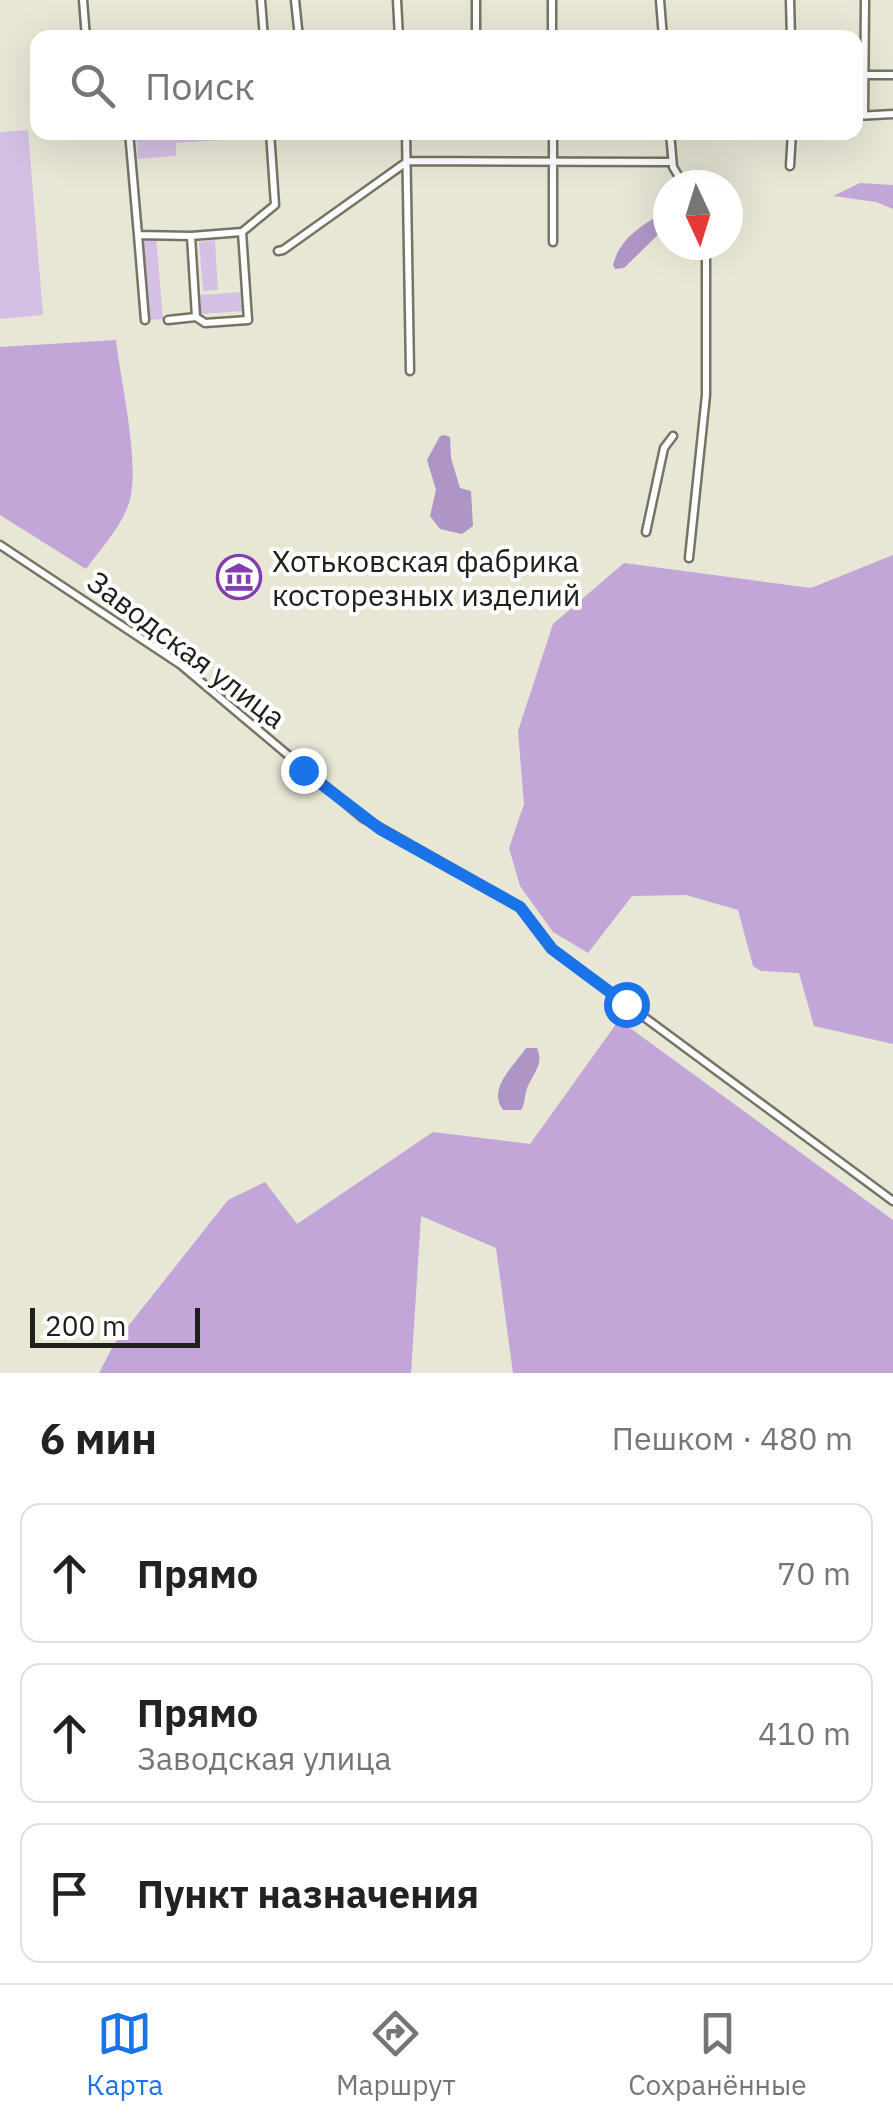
<!DOCTYPE html>
<html lang="ru">
<head>
<meta charset="utf-8">
<style>
	:root { --surface:#fff; --page:#f2f2f2; --text:#222; --muted:#767676; --line:#e0e0e0; --accent:#1a73e8 }
	body { margin:0; font-family:"IBM Plex Sans",sans-serif; background:var(--page); color:var(--text) }
	.compass { position:absolute; left:653px; top:170px; width:90px; height:90px; border-radius:50%; background:var(--surface); box-shadow:0 10px 40px #0002; rotate:176deg }
	.scale { position:absolute; left:30px; bottom:25px; width:170px; box-sizing:border-box; padding-left:10px; border:5px solid #20201a; border-top:0; font-size:28px; line-height:35px; white-space:nowrap; color:#20201a; -webkit-text-stroke:8px #fff; paint-order:stroke }
	.stop { position:absolute; width:30px; height:30px; margin:-22px; border:8px solid #1a73e8; border-radius:50%; background:#fff }
	.stop.end { background:#1a73e8; border-color:#fff; box-shadow:0 2px 10px #0008 }
	.list { margin:0; padding:0; list-style:none }
	h2 { display:flex; justify-content:space-between; align-items:center; height:130px; margin:0; padding:0 40px; font-size:42px }
	h2 small { font-size:32px; font-weight:400; color:var(--muted) }
	.list li { display:grid; grid-template-columns:65px 1fr auto; gap:30px; align-items:center; box-sizing:border-box; height:140px; margin:0 20px 20px; padding:0 20px; border:2px solid var(--line); border-radius:20px }
	.list b { display:block; font-size:38px; white-space:nowrap }
	.list p { margin:0; font-size:32px; white-space:nowrap; color:var(--muted) }
	.list em { font-size:32px; font-style:normal; color:var(--muted) }
	.icon { flex:none; width:55px; height:55px; fill:none; stroke:currentColor; stroke-width:2; stroke-linecap:round; stroke-linejoin:round }
	.map { position:relative; flex:none; width:893px; height:1373px; overflow:hidden }
	.search { position:absolute; background:var(--surface); box-shadow:0 10px 40px #0002; left:30px; right:30px; top:30px; height:110px; display:flex; align-items:center; gap:25px; box-sizing:border-box; padding:0 35px; border-radius:20px; color:var(--muted); font-size:38px }
	.sheet { height:610px; background:var(--surface) }
	nav { display:flex; justify-content:space-around; align-items:center; box-sizing:border-box; height:140px; border-top:2px solid var(--line); background:var(--surface); font-size:28px; color:var(--muted) }
	nav a { display:grid; justify-items:center; gap:5px }
	nav .on { color:var(--accent) }
	.map>svg:first-child { display:block }
	.green { fill:#d4c0e4 }
	.forest { fill:#c1a6d7 }
	.water { fill:#af95c5 }
	.lines { fill:none; stroke-linecap:round; stroke-linejoin:round }
	.street-casing { stroke:#757465; stroke-width:11 }
	.street { stroke:#fff; stroke-width:6 }
	.route { stroke:#1a73e8; stroke-width:12 }
	.labels { text-anchor:middle; dominant-baseline:central; stroke-width:8; stroke-linejoin:round; paint-order:stroke }
	.poi-label { font-size:30px; fill:#20201a; stroke:#fff; text-anchor:start }
	.street-label { font-size:30px; fill:#20201a; stroke:#fff }
</style>
</head>
<body>
<div class="map">
<svg width="893" height="1373" viewBox="0 0 893 1373">
	<rect width="100%" height="100%" fill="#e8e7d6"/>
	<path class="green" d="M28,130l15,185 -43,4v-187z
		M136,133h102v6l-62,4v13l-38,3z
		M156,236l7,83 -15,1 -7,-82z
		M215,240l3,50 -15,1 -4,-49z
		M241,292l2,19 -42,3 -1,-19z"/>
	<path class="forest" d="M860,183l33,2v24l-17,-7 -43,-6z
		M116,340c5,43 22,114 15,155 -5,27 -29,52 -45,74l-86,-54v-168z
		M893,555v489l-79,-18 -15,-53 -38,-2 -8,-5 -15,-56 -52,-15 -54,1 -44,57 -35,-21 -33,-46 -11,-38 15,-44 -6,-73 35,-107 71,-61 187,25z
		M619,1020l274,200v153h-380l-17,-125 -75,-32 -10,157h-312l15,-29 114,-144 37,-18 32,42 136,-92 97,12z"/>
	<path class="water" d="M668,210v15l-44,43 -9,1 -2,-4c7,-28 31,-41 55,-55z
		M444,435l6,2 1,21 9,30 11,3 2,35 -11,8 -22,-5 -10,-13 6,-26 -9,-30 13,-24z
		M526,1048h11c7,16 -3,24 -9,38 -4,8 -2,16 -7,24h-18c-16,-21 10,-43 23,-62z"/>
	<g class="lines">
		<defs>
			<path id="street" d="M83,0l3,38
				M261,0l3,38
				M295,0l4,38
				M397,0l2,38
				M476,0v38
				M552,0v38
				M660,0l3,38
				M790,0l1,38
				M856,75h37
				M864,115l1,-115
				M856,116l37,-2
				M129,132l9,103 53,1 51,-4
				M406,132l4,239
				M670,132l3,35 11,18
				M790,166l2,-34
				M138,235l7,85
				M191,236l5,81 9,6 43,-3 -6,-88 33,-27 -5,-73
				M553,242v-110
				M278,251l5,-1 125,-89 263,1
				M168,320l28,-3
				M646,532l18,-84 9,-12
				M0,545l181,120 182,153 157,89 32,42 341,252
				M689,558l17,-163v-150"/>
		</defs>
		<use href="#street" class="street-casing"/>
		<use href="#street" class="street"/>
	</g>
	<g class="lines">
		<path class="route" d="M303,770l77,59 140,78 32,42 74,55"/>
	</g>
	<defs>
		<symbol id="museum-ring" viewBox="-11 -11 22 22"><circle r="9.5" fill="#fff" stroke="#833db0" stroke-width="1.5"/><path d="M0-6L6-3V-2H-6V-3ZM-5-1h2V3h-2ZM-1-1h2V3h-2ZM3-1h2V3H3ZM-6 4H6V6H-6Z" fill="#833db0"/></symbol>
	</defs>
	<g fill-rule="evenodd">
		<use href="#museum-ring" x="214" y="552" width="50" height="50"/>
	</g>
	<g class="labels">
		<g class="poi-label">
			<text x="272" y="560">Хотьковская фабрика<tspan x="272" dy="34">косторезных изделий</tspan></text>
		</g>
		<g class="street-label">
			<text transform="translate(187 649) rotate(37)">Заводская улица</text>
		</g>
	</g>
</svg>
<svg class="compass" viewBox="-18 -18 36 36"><path d="M0-13l5 13h-10z" fill="#e53935"/><path d="M0 13l5-13h-10z" fill="#767676"/></svg>
<div class="scale">200 m</div>
<div class="stop" style="left:626px;top:1004px"></div>
<div class="stop end" style="left:303px;top:770px"></div>
<div class="search"><svg class="icon" aria-label="search" viewBox="0 0 24 24"><circle cx="10" cy="10" r="6"/><path d="M15 15l6 6"/></svg>Поиск</div>
</div>
<section class="sheet">
<h2>6 мин<small>Пешком · 480 m</small></h2>
<ul class="list">
<li><svg class="icon" aria-label="ahead" viewBox="0 0 24 24"><path d="M12 20V5M6 11l6-6 6 6"/></svg><div><b>Прямо</b></div><em>70 m</em></li>
<li><svg class="icon" aria-label="ahead" viewBox="0 0 24 24"><path d="M12 20V5M6 11l6-6 6 6"/></svg><div><b>Прямо</b><p>Заводская улица</p></div><em>410 m</em></li>
<li><svg class="icon" aria-label="arrive" viewBox="0 0 24 24"><path d="M6 21V4h12l-3 4 3 4H6"/></svg><div><b>Пункт назначения</b></div></li>
</ul>
</section>
<nav>
<a class="on"><svg class="icon" aria-label="map" viewBox="0 0 24 24"><path d="M3 6l6-2 6 2 6-2v14l-6 2-6-2-6 2zM9 4v14M15 6v14"/></svg>Карта</a>
<a><svg class="icon" aria-label="directions" viewBox="0 0 24 24"><path d="M12 3l9 9-9 9-9-9zM9 14v-3h6M13 9l2 2-2 2"/></svg>Маршрут</a>
<a><svg class="icon" aria-label="saved" viewBox="0 0 24 24"><path d="M7 4h10v16l-5-4-5 4z"/></svg>Сохранённые</a>
</nav>
</body>
</html>
